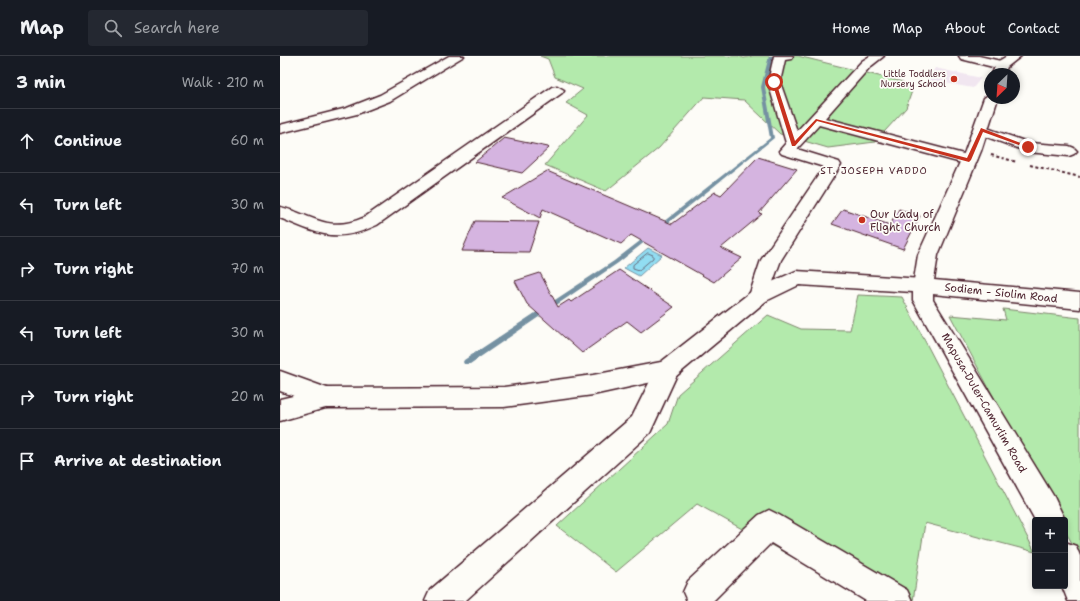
<!DOCTYPE html>
<html lang="en">
<head>
<meta charset="utf-8">
<style>
	:root { --surface:#171b24; --page:#242831; --text:#f1f3f6; --muted:#9ea1a6; --line:#363941 }
	body { margin:0; font-family:"Shantell Sans",sans-serif; background:var(--page); color:var(--text) }
	.controls { position:absolute; right:12px; bottom:12px; display:grid; overflow:hidden; border-radius:4px; box-shadow:0 2px 6px #0003 }
	.controls button { width:36px; height:36px; display:grid; place-items:center; padding:0; border:0; border-bottom:1px solid var(--line); background:var(--surface); color:var(--text); font:20px sans-serif }
	.compass { position:absolute; left:704px; top:12px; width:36px; height:36px; border-radius:50%; background:var(--surface); box-shadow:0 2px 6px #0003; rotate:205deg }
	.stop { position:absolute; width:12px; height:12px; margin:-9px; border:3px solid #c8321e; border-radius:50%; background:#fff }
	.stop.end { background:#c8321e; border-color:#fff; box-shadow:0 1px 4px #0008 }
	.list { margin:0; padding:0; list-style:none }
	h2 { display:flex; justify-content:space-between; align-items:center; height:52px; margin:0; padding:0 16px; font-size:17px }
	h2 small { font-size:13px; font-weight:400; color:var(--muted) }
	.list li { display:grid; grid-template-columns:26px 1fr auto; gap:12px; align-items:center; box-sizing:border-box; height:64px; padding:0 16px; border-top:1px solid var(--line) }
	.list b { display:block; font-size:15px; white-space:nowrap }
	.list em { font-size:13px; font-style:normal; color:var(--muted) }
	.icon { flex:none; width:22px; height:22px; fill:none; stroke:currentColor; stroke-width:2; stroke-linecap:round; stroke-linejoin:round }
	.map { position:relative; flex:none; width:800px; height:545px; overflow:hidden }
	header { display:flex; align-items:center; gap:24px; box-sizing:border-box; height:56px; padding:0 20px; background:var(--surface); border-bottom:1px solid var(--line) }
	header strong { font-size:19px }
	nav { display:flex; gap:22px; margin-inline-start:auto; font-size:14px }
	.search { width:280px; height:36px; background:var(--page); display:flex; align-items:center; gap:10px; box-sizing:border-box; padding:0 14px; border-radius:4px; color:var(--muted); font-size:15px }
	main { display:flex }
	aside { flex:1; background:var(--surface) }
	.map>svg:first-child { display:block }
	.built { fill:#f1e6f0 }
	.green { fill:#b3eaac; stroke:#7e846c }
	.water { fill:#91ddf2; stroke:#7591a2 }
	.lines { fill:none; stroke-linecap:round; stroke-linejoin:round }
	.shore { stroke:#666b7b; stroke-width:1 }
	.stream { fill:#7591a2; fill-rule:evenodd }
	.building { fill:#d5b4e0; stroke:#4a1f2b }
	.minor-casing { stroke:#4a1f2b; stroke-width:3 }
	.tertiary-casing { stroke:#4a1f2b; stroke-width:3 }
	.secondary-casing { stroke:#4a1f2b; stroke-width:3 }
	.path { stroke:#4a1f2b; stroke-width:2; stroke-dasharray:3 2.5; stroke-linecap:butt }
	.minor { fill:#fdfcf7; fill-rule:evenodd }
	.tertiary { fill:#fdfcf7; fill-rule:evenodd }
	.secondary { fill:#fdfcf7; fill-rule:evenodd }
	.route { fill:#c8321e }
	.poi-dot { fill:#c8321e; stroke:#fdfcf7; stroke-width:1.5 }
	.labels { text-anchor:middle; dominant-baseline:central; stroke-width:3.5; stroke-linejoin:round; paint-order:stroke }
	.far-poi-label { font-size:9px; fill:#4a1f2b; stroke:#fdfcf7; text-anchor:end }
	.far-neighbourhood-label { font-size:10px; letter-spacing:1px; fill:#4a1f2b; stroke:#fdfcf7 }
	.poi-label { font-size:11px; fill:#4a1f2b; stroke:#fdfcf7; text-anchor:start }
	.street-label { font-size:11px; fill:#4a1f2b; stroke:#fdfcf7 }
</style>
</head>
<body>
<header>
<strong>Map</strong>
<div class="search"><svg class="icon" aria-label="search" viewBox="0 0 24 24"><circle cx="10" cy="10" r="6"/><path d="M15 15l6 6"/></svg>Search here</div>
<nav><a>Home</a><a>Map</a><a>About</a><a>Contact</a></nav>
</header>
<main>
<aside>
<h2>3 min<small>Walk · 210 m</small></h2>
<ul class="list">
<li><svg class="icon" aria-label="ahead" viewBox="0 0 24 24"><path d="M12 20V5M6 11l6-6 6 6"/></svg><div><b>Continue</b></div><em>60 m</em></li>
<li><svg class="icon" aria-label="left" viewBox="0 0 24 24"><path d="M17 20v-9H6M10 6l-5 5 5 5"/></svg><div><b>Turn left</b></div><em>30 m</em></li>
<li><svg class="icon" aria-label="right" viewBox="0 0 24 24"><path d="M7 20v-9h11M14 6l5 5-5 5"/></svg><div><b>Turn right</b></div><em>70 m</em></li>
<li><svg class="icon" aria-label="left" viewBox="0 0 24 24"><path d="M17 20v-9H6M10 6l-5 5 5 5"/></svg><div><b>Turn left</b></div><em>30 m</em></li>
<li><svg class="icon" aria-label="right" viewBox="0 0 24 24"><path d="M7 20v-9h11M14 6l5 5-5 5"/></svg><div><b>Turn right</b></div><em>20 m</em></li>
<li><svg class="icon" aria-label="arrive" viewBox="0 0 24 24"><path d="M6 21V4h12l-3 4 3 4H6"/></svg><div><b>Arrive at destination</b></div></li>
</ul>
</aside>
<div class="map">
<svg width="800" height="545" viewBox="0 0 800 545">
	<rect width="100%" height="100%" fill="#fdfcf7"/>
	<filter id="ink" filterUnits="userSpaceOnUse"><feTurbulence type="fractalNoise" baseFrequency=".025" numOctaves="2"/><feDisplacementMap in="SourceGraphic" scale="8" xChannelSelector="R" yChannelSelector="G"/><feConvolveMatrix kernelMatrix="1 2 1 2 8 2 1 2 1" color-interpolation-filters="sRGB"/></filter>
	<g filter="url(#ink)">
		<path class="built" d="M655,12l46,10 -8,10 -45,-8z"/>
		<path class="green" d="M260,0h198l6,2 9,-2h45l105,26 9,9 -6,17 -31,34 -47,6 -48,-14 -36,-34 -40,-3 -45,51 -53,43 -61,-26 43,-50 -22,-12 17,-14 -28,-12 -7,-18z
			M578,239l44,2 133,255 -110,-29 -12,78h-41l-175,-97 -81,68 -59,-46 111,-102 10,-30 90,-79 33,14 49,1z
			M723,253l77,9v239l-15,-26v-11h-6l-109,-205 56,5z"/>
		<path class="water" d="M368,192l14,7 -23,21 -15,-8z"/>
		<g class="lines">
			<path class="shore" d="M368,197l5,2v3l-14,12 -6,-2v-3z"/>
			<path class="stream" d="M489,0h4l-8,31 9,51 -112,90h-4v-2l112,-88 -9,-51z
				M369,178l3,2 -1,1 -33,26 -148,101h-6l-1,-2 1,-2 150,-99z"/>
		</g>
		<path class="building" d="M224,82l44,9 1,1 -27,25 -47,-11z
			M478,101l39,12 -38,44 3,1 -41,34 21,10 -28,24 -83,-47 -10,9 -78,-35 -3,9 -38,-20 45,-27 125,53 43,-32 6,3z
			M563,153l47,16 9,-16 21,7 -17,33 -71,-25z
			M195,165l64,1 -10,30 -67,-1z
			M339,214l55,37 -33,25 -14,-11 -45,32 -55,-49 -12,-23 25,-8 18,34 11,-7 2,2z"/>
		<g class="lines">
			<defs>
				<path id="minor" d="M169,0h15l-74,45 -33,13 -77,19v-8l67,-17 33,-13z
					M494,0h19l-2,3 -6,1 -5,22 17,49 65,-70 8,-5h14l-14,11 -45,51 150,39 2,3 -2,3 -6,2 -150,-40 -22,24 42,13 2,3 -60,95 -15,41 -7,2 -7,-2 -3,-5 12,-36 63,-93 -42,-13 -3,-3 7,-8 -18,-61z
					M679,0h20l26,6 2,3 -6,4 -40,-10z
					M277,30l7,4 -2,3 -185,132c-40,19 -59,9 -97,-7v-11c34,8 47,27 85,10l187,-130z
					M701,70l49,17 39,3 5,2 3,3 -3,3 -5,2 -41,-4 -52,-19 -2,-3 2,-3z
					M387,304l8,3 4,7 -29,63 -185,168h-40l5,-11 202,-173 27,-54z
					M47,332l9,3 3,7 -3,7 -56,16v-22z
					M489,454l10,5 128,75 5,11h-46l-95,-58 -58,58h-26l-4,-9 5,-11 71,-66z"/>
				<path id="tertiary" d="M516,215l127,8 7,2 3,5v14l121,197 11,23h-30l-122,-220v-8l-114,-7 -33,16 -91,76 -82,18 -89,12 -177,1 -47,-17v-20l47,17 177,-1 89,-12 68,-13 91,-71z
					M785,486l11,4 4,10v45h-12l-6,-15h3z"/>
				<path id="secondary" d="M727,0h14l-14,11 -3,7h-12l5,-12z
					M710,38v4h8l-17,53 -43,104 -4,25 146,13v16l-157,-16 -7,-2 -3,-5 5,-31 47,-104 19,-53z"/>
			</defs>
			<use href="#minor" class="minor-casing"/>
			<use href="#tertiary" class="tertiary-casing"/>
			<use href="#secondary" class="secondary-casing"/>
			<path class="path" d="M711,99l26,7
				M750,109l50,12"/>
			<use href="#minor" class="minor"/>
			<use href="#tertiary" class="tertiary"/>
			<use href="#secondary" class="secondary"/>
		</g>
	</g>
	<path class="route" d="M494,25l2,1 19,59 21,-22 151,39 14,-30 50,19 -4,1 -44,-16 -12,28 -2,2 -152,-41 -22,25h-3l-20,-64z"/>
	<g class="poi-dot">
		<circle cx="674" cy="23" r="4"/>
		<circle cx="582" cy="164" r="4"/>
	</g>
	<g class="labels">
		<g class="far-poi-label">
			<text x="666" y="18">Little Toddlers<tspan x="666" dy="10">Nursery School</tspan></text>
		</g>
		<g class="far-neighbourhood-label">
			<text x="594" y="114">ST. JOSEPH VADDO</text>
		</g>
		<g class="poi-label">
			<text x="590" y="158">Our Lady of<tspan x="590" dy="13">Flight Church</tspan></text>
		</g>
		<g class="street-label">
			<text transform="translate(721 237) rotate(6)">Sodiem - Siolim Road</text>
			<text transform="translate(704 347) rotate(60)">Mapusa-Duler-Camurlim Road</text>
		</g>
	</g>
</svg>
<div class="controls">
<button>+</button>
<button>−</button>
</div>
<svg class="compass" viewBox="-18 -18 36 36"><path d="M0-13l5 13h-10z" fill="#e53935"/><path d="M0 13l5-13h-10z" fill="#9ea1a6"/></svg>
<div class="stop" style="left:494px;top:26px"></div>
<div class="stop end" style="left:748px;top:91px"></div>
</div>
</main>
</body>
</html>
